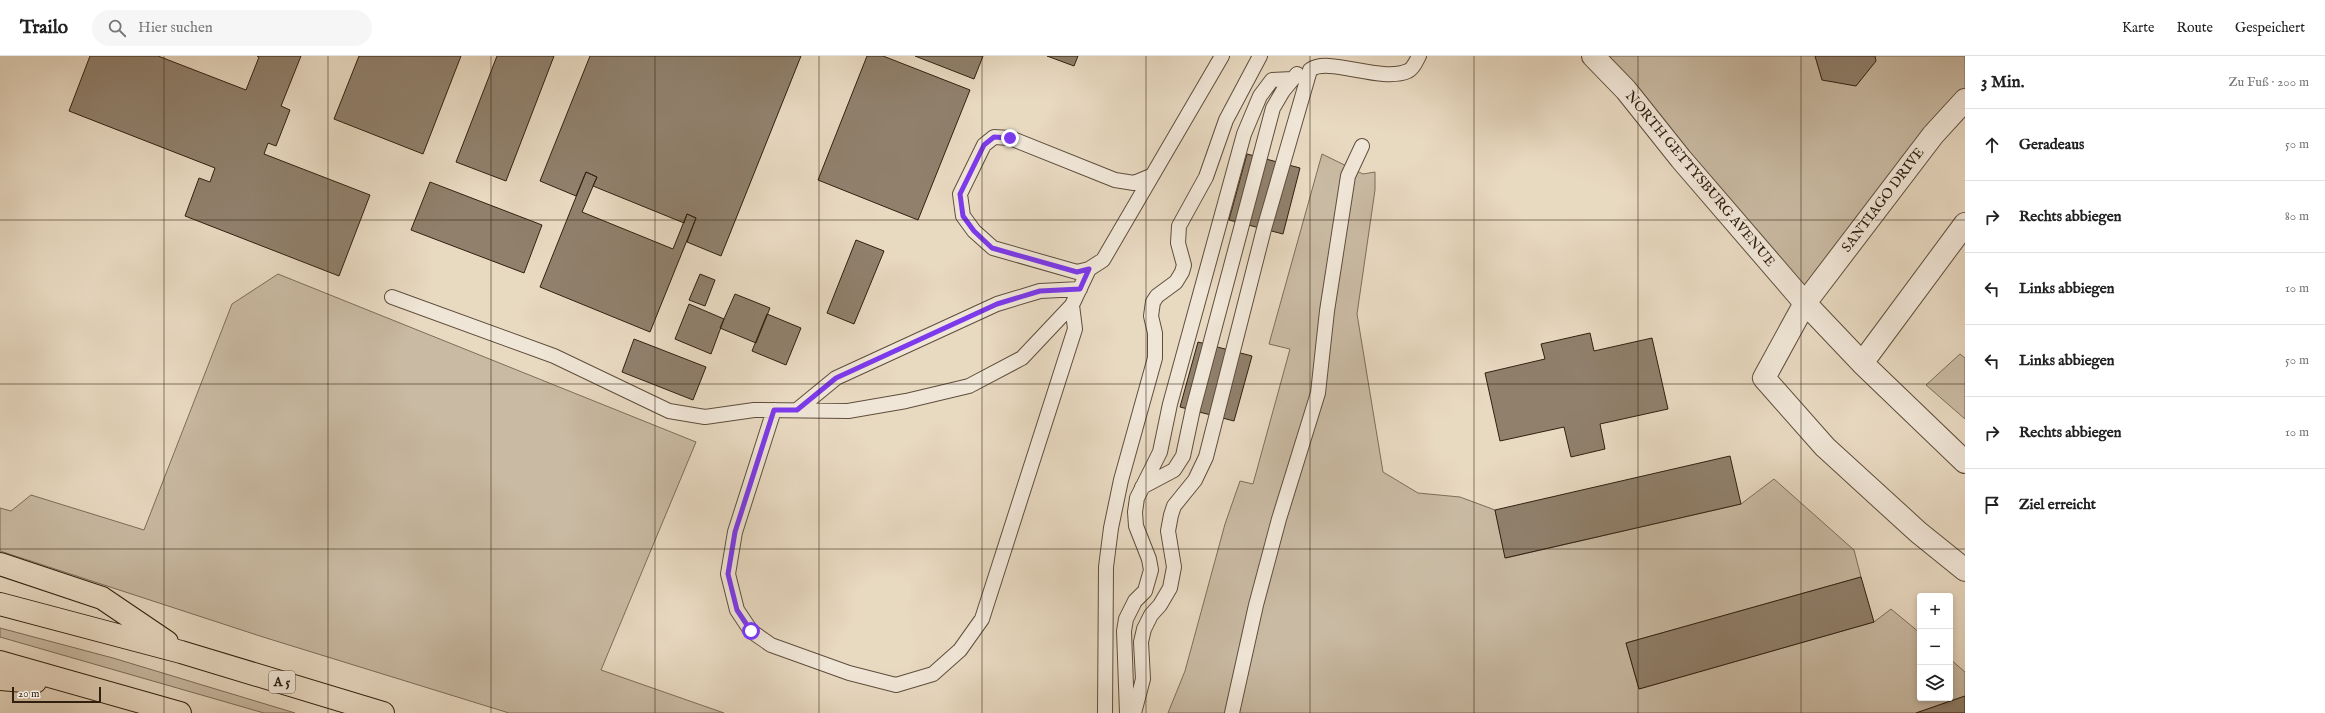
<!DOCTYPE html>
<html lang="de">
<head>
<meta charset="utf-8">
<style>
	:root { --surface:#fff; --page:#f6f6f6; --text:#222; --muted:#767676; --line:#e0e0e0 }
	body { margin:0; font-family:"IM FELL English",serif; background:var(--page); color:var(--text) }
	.controls { position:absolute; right:12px; bottom:12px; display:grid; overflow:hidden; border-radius:4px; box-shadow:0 2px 6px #0003 }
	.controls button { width:36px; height:36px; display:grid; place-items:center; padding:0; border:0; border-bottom:1px solid var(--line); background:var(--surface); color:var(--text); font:20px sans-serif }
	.scale { position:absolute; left:12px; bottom:10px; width:89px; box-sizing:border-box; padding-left:4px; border:2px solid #312010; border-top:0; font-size:11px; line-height:14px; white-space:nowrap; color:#312010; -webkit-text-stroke:3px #f0e6d7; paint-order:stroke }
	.stop { position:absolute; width:12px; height:12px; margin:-9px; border:3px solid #7c3aed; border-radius:50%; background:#fff }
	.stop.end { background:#7c3aed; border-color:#fff; box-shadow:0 1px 4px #0008 }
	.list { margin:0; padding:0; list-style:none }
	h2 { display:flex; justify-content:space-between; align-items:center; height:52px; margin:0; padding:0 16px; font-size:17px }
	h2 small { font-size:13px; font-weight:400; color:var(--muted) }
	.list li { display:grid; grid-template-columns:26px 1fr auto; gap:12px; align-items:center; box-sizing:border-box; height:72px; padding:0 16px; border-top:1px solid var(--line) }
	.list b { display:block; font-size:15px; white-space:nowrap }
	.list em { font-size:13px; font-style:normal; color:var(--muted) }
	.icon { flex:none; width:22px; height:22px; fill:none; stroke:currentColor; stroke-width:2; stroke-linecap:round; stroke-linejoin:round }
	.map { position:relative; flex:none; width:1965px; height:657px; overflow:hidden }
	header { display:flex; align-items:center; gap:24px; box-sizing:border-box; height:56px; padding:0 20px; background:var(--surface); border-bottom:1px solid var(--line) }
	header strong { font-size:19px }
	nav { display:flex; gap:22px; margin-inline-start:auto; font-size:14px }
	.search { width:280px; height:36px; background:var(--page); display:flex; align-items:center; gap:10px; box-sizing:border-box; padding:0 14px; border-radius:22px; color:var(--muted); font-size:15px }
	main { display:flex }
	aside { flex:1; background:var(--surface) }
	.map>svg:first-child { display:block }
	.green { fill:#c9baa3; stroke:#7d6d5a }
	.building { fill:#90806c; stroke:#312010 }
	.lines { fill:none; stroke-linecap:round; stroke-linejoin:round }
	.lane-casing { stroke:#5f4e3c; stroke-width:16 }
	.street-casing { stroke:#5f4e3c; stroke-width:24 }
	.highway-casing { stroke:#312010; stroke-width:24 }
	.lane { stroke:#f0e6d7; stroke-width:14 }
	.street { stroke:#f0e6d7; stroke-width:22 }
	.highway { stroke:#e8d9c1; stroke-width:22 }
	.route { stroke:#7c3aed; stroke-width:5 }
	.grid { fill:none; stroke:#312010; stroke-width:1; stroke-opacity:0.55 }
	.labels { text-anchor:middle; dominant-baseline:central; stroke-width:3; stroke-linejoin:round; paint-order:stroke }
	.shield { fill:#f0e6d7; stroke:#6a5b4c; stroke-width:1 }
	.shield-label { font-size:13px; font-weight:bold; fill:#312010 }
	.street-label { font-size:14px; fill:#312010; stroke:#f0e6d7 }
</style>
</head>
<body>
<header>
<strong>Trailo</strong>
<div class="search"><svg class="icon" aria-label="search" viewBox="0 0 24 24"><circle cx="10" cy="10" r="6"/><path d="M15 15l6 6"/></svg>Hier suchen</div>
<nav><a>Karte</a><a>Route</a><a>Gespeichert</a></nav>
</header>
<main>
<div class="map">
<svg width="1965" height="657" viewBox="0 0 1965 657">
	<rect width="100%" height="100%" fill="#e8d9c1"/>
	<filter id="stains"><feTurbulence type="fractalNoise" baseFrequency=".005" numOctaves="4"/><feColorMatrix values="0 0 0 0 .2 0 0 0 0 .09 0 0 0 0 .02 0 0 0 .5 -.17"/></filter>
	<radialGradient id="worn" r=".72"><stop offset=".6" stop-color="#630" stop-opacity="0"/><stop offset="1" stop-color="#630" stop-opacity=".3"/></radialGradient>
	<path class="green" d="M1593,0h372v44l-160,203z
		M1322,98l41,20 12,-2v18l-18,124 26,158 35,21 42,4 35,13 11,48 235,-54 33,-25 80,71 7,27 -235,66 13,46 235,-67 17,-13 29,24v65h30v-39l15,13v24l-49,17h-748l17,-42 40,-147 15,-43 13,3 37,-135 -21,-5z
		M278,218l418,168 -95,228 123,43h-215l-246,-76 -263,-86v-43l11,3 20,-16 113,35 88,-226z
		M1960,298l5,4v61l-39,-34z
		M0,572l113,30 182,55h-31l-264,-76z"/>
	<path class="building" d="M90,0h68l88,34 13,-33 -2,-1h44l-20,50 9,4 -14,36 -8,-3 -4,11 106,41 -31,81 -154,-60 14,-38 11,4 5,-14 -146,-57z
		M359,0h102l-38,98 -89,-35z
		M497,0h57l-48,125 -50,-19z
		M590,0h211l-80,200 -34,-14 9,-24 -9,-4 -3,9 -91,-37 4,-9 -11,-5 -10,24 -36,-15z
		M867,0h16l87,34 -52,130 -100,-40z
		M915,0h68l-9,23z
		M1047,0h31l-4,10z
		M1815,0h60l1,5 -20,25 -34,-6z
		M1247,98l53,14 -17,66 -54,-14z
		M586,116l11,5 -15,35 91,37 14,-35 9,4 -46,114 -110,-45z
		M430,126l112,43 -18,48 -113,-43z
		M856,184l28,11 -30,73 -27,-11z
		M700,218l15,6 -10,26 -16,-6z
		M735,238l35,14 -14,35 -36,-15z
		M689,248l35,15 -13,35 -36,-15z
		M767,258l34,14 -15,37 -34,-14z
		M1590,277l4,18 58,-13 16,71 -68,15 5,25 -34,8 -7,-30 -64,14 -15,-68 60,-14 -4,-15z
		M634,283l72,28 -13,33 -71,-28z
		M1198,286l54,14 -18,65 -54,-14z
		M1730,400l11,48 -236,54 -10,-48z
		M1861,521l13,45 -235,67 -13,-46z
		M1965,640v17h-49z"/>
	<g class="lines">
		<defs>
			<path id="lane" d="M1151,120l-17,7 -19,-3 -105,-42 -16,-1 -10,8 -24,49 3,22 11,15 19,17 84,24 12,-3 14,-9 119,-204
				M392,241l162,59 115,55 36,6 49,-7 94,1 58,-10 63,-15 53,-28 50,-53 17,-36
				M774,354l-39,122 -7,42 9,36 14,21 20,14 78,28 47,12 37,-11 27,-24 22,-31 93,-290 -3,-24
				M797,354l39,-32 161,-74 43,-13 40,-2
				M1142,431l32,-17 9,-14 10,-47 80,-301 10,-17 14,-17
				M1105,657l1,-146 5,-39 10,-48 34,-122v-25l-4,-17 2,-14 4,-6 19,-14 6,-10 2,-7 -6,-22 1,-17 27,-49 20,-57 34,-64
				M1127,657l-3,-82 2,-12 9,-18 10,-10 6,-21 -2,-11 -13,-33 -1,-14 2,-14 23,-46 10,-48 74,-270 16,-38 12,-16 20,-1
				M1134,657l9,-34 -2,-37 3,-13 7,-14 9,-10 10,-17 4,-21 -6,-36 3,-16 3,-9 21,-26 11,-23 58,-228 46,-159c18,-14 71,13 98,1 6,-3 8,-10 11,-15
				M1232,657l24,-108 23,-86 39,-126 9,-82 21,-135 14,-30"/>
			<path id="street" d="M1593,0l33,34 55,69 124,144 57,60 103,99
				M1965,44l-32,35 -128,168 -41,75 61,69 93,85 47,38
				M1862,307l103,-139"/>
			<path id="highway" d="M0,508l102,34 65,44
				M0,548l181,48 202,61
				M0,606l180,51
				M0,623l35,3"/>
		</defs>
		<use href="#lane" class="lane-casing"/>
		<use href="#street" class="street-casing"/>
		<use href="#highway" class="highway-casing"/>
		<use href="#lane" class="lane"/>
		<use href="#street" class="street"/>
		<use href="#highway" class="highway"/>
	</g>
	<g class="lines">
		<path class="route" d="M751,575l-14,-21 -9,-36 7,-42 39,-122h23l39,-32 161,-74 43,-13 40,-2 9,-20 -12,3 -85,-24 -18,-17 -11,-15 -3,-22 24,-49 10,-8 16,1"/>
	</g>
	<path class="grid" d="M164,0v657M328,0v657M491,0v657M655,0v657M819,0v657M982,0v657M1146,0v657M1310,0v657M1474,0v657M1638,0v657M1801,0v657M0,164h1965M0,328h1965M0,493h1965"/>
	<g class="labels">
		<rect class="shield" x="269" y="615" width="26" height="22" rx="3"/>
		<g class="shield-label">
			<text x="282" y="626">A 5</text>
		</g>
		<g class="street-label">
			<text transform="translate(1700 123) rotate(50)">NORTH GETTYSBURG AVENUE</text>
			<text transform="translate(1883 144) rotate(-53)">SANTIAGO DRIVE</text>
		</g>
	</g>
	<rect width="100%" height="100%" filter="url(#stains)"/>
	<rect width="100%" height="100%" fill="url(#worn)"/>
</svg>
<div class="controls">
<button>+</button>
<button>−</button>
<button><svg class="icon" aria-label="layers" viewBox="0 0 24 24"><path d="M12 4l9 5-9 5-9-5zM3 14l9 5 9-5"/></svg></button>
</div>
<div class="scale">20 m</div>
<div class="stop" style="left:751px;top:575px"></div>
<div class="stop end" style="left:1010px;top:82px"></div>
</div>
<aside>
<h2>3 Min.<small>Zu Fuß · 200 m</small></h2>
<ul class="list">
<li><svg class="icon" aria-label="ahead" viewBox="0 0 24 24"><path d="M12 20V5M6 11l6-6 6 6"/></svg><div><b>Geradeaus</b></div><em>50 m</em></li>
<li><svg class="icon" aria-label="right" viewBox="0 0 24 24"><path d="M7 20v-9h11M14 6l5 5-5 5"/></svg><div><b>Rechts abbiegen</b></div><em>80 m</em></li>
<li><svg class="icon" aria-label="left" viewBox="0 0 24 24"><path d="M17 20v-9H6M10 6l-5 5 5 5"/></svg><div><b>Links abbiegen</b></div><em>10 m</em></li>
<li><svg class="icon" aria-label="left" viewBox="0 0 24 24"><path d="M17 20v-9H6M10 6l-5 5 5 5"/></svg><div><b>Links abbiegen</b></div><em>50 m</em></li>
<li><svg class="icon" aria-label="right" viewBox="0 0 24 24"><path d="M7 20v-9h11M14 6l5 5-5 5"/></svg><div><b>Rechts abbiegen</b></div><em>10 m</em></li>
<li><svg class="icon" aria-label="arrive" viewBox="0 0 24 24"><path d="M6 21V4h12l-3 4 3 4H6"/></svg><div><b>Ziel erreicht</b></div></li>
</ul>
</aside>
</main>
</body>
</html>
